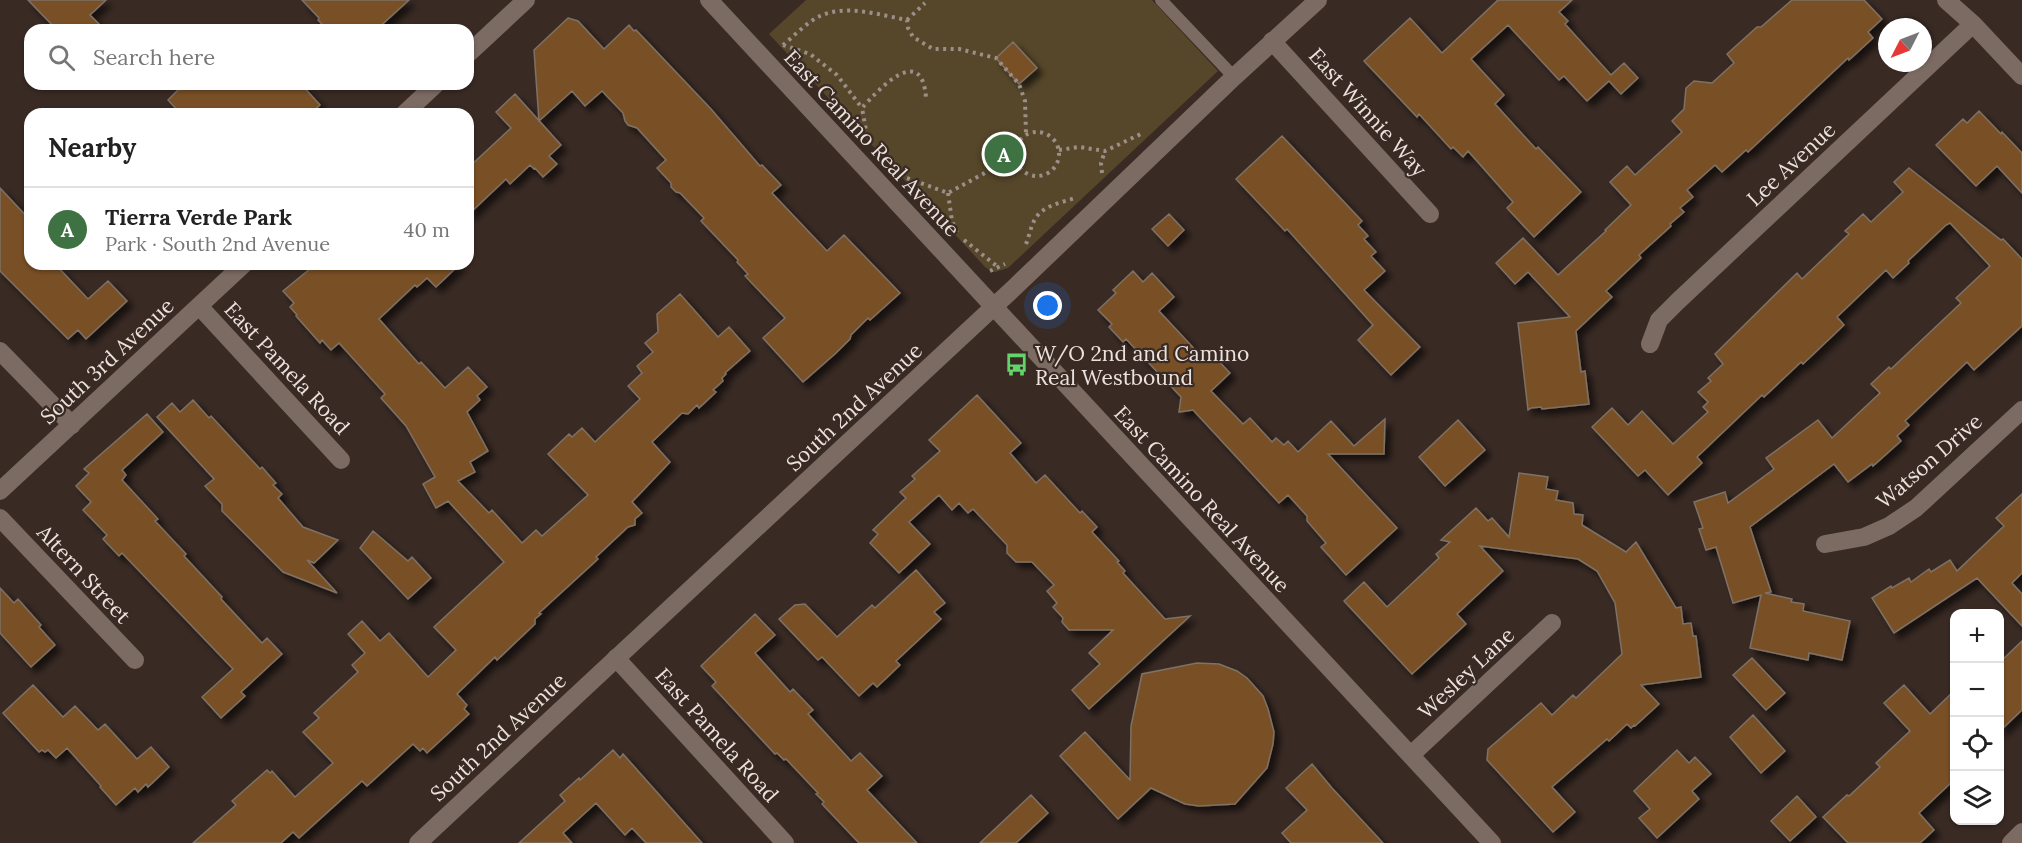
<!DOCTYPE html>
<html lang="en">
<head>
<meta charset="utf-8">
<style>
	:root { --surface:#fff; --page:#f2f2f2; --text:#222; --muted:#767676; --line:#e0e0e0; --accent:#3e7242 }
	body { margin:0; font-family:Lora,serif; background:var(--page); color:var(--text) }
	.controls { position:absolute; right:18px; bottom:18px; display:grid; overflow:hidden; border-radius:12px; box-shadow:0 2px 4px #0004 }
	.controls button { width:54px; height:54px; display:grid; place-items:center; padding:0; border:0; border-bottom:2px solid var(--line); background:var(--surface); color:var(--text); font:30px sans-serif }
	.compass { position:absolute; left:1878px; top:18px; width:54px; height:54px; border-radius:50%; background:var(--surface); box-shadow:0 2px 4px #0004; rotate:228deg }
	.you { position:absolute; left:1048px; top:306px; width:21px; height:21px; margin:-15px; border:4px solid #fff; border-radius:50%; background:#1a73e8; box-shadow:0 0 0 9px #1a73e833 }
	.badge { display:grid; place-items:center; width:39px; height:39px; border-radius:50%; background:var(--accent); color:#fff; font-size:20px; font-weight:700 }
	.pin { position:absolute; translate:-50% -50%; border:3px solid #fff; box-shadow:0 2px 6px #0006 }
	.list { margin:0; padding:0; list-style:none }
	h2 { display:flex; justify-content:space-between; align-items:center; height:78px; margin:0; padding:0 24px; font-size:26px }
	h2 small { font-size:20px; font-weight:400; color:var(--muted) }
	.list li { display:grid; grid-template-columns:39px 1fr auto; gap:18px; align-items:center; box-sizing:border-box; height:84px; padding:0 24px; border-top:2px solid var(--line) }
	.list b { display:block; font-size:22px; white-space:nowrap }
	.list p { margin:0; font-size:20px; white-space:nowrap; color:var(--muted) }
	.list em { font-size:20px; font-style:normal; color:var(--muted) }
	.icon { flex:none; width:33px; height:33px; fill:none; stroke:currentColor; stroke-width:2; stroke-linecap:round; stroke-linejoin:round }
	.map { position:relative; flex:none; width:2022px; height:843px; overflow:hidden }
	.search { position:absolute; background:var(--surface); box-shadow:0 2px 4px #0004; left:24px; top:24px; width:450px; height:66px; display:flex; align-items:center; gap:15px; box-sizing:border-box; padding:0 21px; border-radius:18px; color:var(--muted); font-size:22px }
	.panel { position:absolute; background:var(--surface); box-shadow:0 2px 4px #0004; left:24px; top:108px; width:450px; height:162px; border-radius:18px }
	.map>svg:first-child { display:block }
	.green { fill:#56472a }
	.building { fill:#795025; stroke:#7e7165; stroke-width:1.5; filter:url(#shadow) }
	.lines { fill:none; stroke-linecap:round; stroke-linejoin:round }
	.path { stroke:#9b8f8a; stroke-width:4; stroke-dasharray:3 4.5; stroke-linecap:butt }
	.lane { stroke:#7c6b63; stroke-width:12 }
	.street { stroke:#7c6b63; stroke-width:18 }
	.secondary { stroke:#7c6b63; stroke-width:18 }
	.labels { text-anchor:middle; dominant-baseline:central; stroke-width:4.5; stroke-linejoin:round; paint-order:stroke }
	.street-label { font-size:21px; fill:#ece2dd; stroke:#392a24 }
	.poi-label { font-size:21px; fill:#ece2dd; stroke:#392a24; text-anchor:start }
</style>
</head>
<body>
<div class="map">
<svg width="2022" height="843" viewBox="0 0 2022 843">
	<defs>
		<filter id="shadow"><feDropShadow dx="5.5" dy="5.5" stdDeviation="3" flood-color="#0009"/></filter>
	</defs>
	<rect width="100%" height="100%" fill="#392a24"/>
	<path class="green" d="M806,0h346l66,71 -210,197 -13,4 -9,-4 -217,-234z"/>
	<path class="building" d="M28,0h78l-16,15 15,15h-48z
		M302,0h107l-33,30h-48l-10,-10 1,-2z
		M1498,0h74l-13,12 9,9 -3,3 46,51 13,-12 14,15 -17,16 -12,-13 -22,20 -23,-25 -5,4 -51,-55 -37,34 33,36 -9,9 41,45 2,-2 43,45 -47,45 -27,-29 6,-6 -45,-51 -5,6 -10,-10 -2,2 -32,-35 -2,3 -53,-56 46,-43 32,35z
		M1792,0h72l18,19 -14,13 5,6 -24,22 -1,-2 -100,94 -2,-2 -24,22 -7,-7 -28,25 6,7 -13,11 4,4 -14,12 1,2 -32,29 2,3 -35,33 6,6 -36,34 5,41 4,-1 4,33 -47,5 -1,-2 -10,1 -3,2 -10,-87 52,-6 -42,-45 -13,12 -19,-21 27,-25 35,37 48,-44 -1,-1 26,-25 -21,-23 17,-16 8,9 47,-43 -10,-11 12,-12 2,-21 8,-7 18,2 22,-20 -7,-9 30,-27h4z
		M568,18l10,3 26,28 25,-24 5,6 2,-1 75,79 49,57 2,-1 19,20 -9,8 55,58 17,-16 56,58 -30,27 -2,-2 -17,17 -1,4 -14,14 -33,29 -40,-44 22,-20 -40,-42 3,-2 -11,-12 1,-2 -37,-39 3,-3 -24,-25 -4,-1 -5,-5v-4l-14,-15 9,-8 -29,-32 -9,-3 -3,-4 -2,-8 -21,-22 -17,15 -13,-15 -33,30 -5,-71z
		M1013,42l24,26 -18,16 -23,-26z
		M184,84h117l19,21 -10,9h-129l-13,-14z
		M515,94l46,51 -12,11 8,8 -14,13 -8,-9 -1,1 -4,-4 -20,19 -4,-5 -38,36v-47l43,-40 -15,-16z
		M1979,111l22,23 1,-2 20,21v40l-25,-27 -21,20 -40,-41 27,-26 4,4z
		M1282,136l80,85 -4,4 10,11 -4,3 12,13 -5,4 14,15 -21,19 56,57 -29,28 -33,-35 15,-15 -86,-96 -2,2 -49,-52z
		M1909,168l92,72 2,-1 19,20v67l-48,44 -7,-8 -62,59 4,4 -12,11 4,5 -28,25 -1,-2 -24,18 -14,-18 -84,63 21,65 -6,1 27,6 -1,3 13,2 -1,7 47,10 -8,39 -33,-7 -1,7 -58,-12 11,-53 -28,8 -17,-56 -10,3 -7,-21 4,-1 -9,-26 31,-10 3,11 46,-34 -8,-11 52,-38 14,18 48,-45 -9,-9 18,-17 2,2 70,-66 -5,-5 34,-32 -40,-43 -4,2 -38,36 1,2 -16,15 -7,-8 -49,47 7,8 -41,39 -2,-2 -37,35 -2,-2 -65,62 5,6 -34,32 -23,-25 -7,6 -46,-49 20,-19 16,17 14,-14 31,33 35,-32 -5,-5 5,-5 -10,-10 13,-11 -3,-3 15,-14 -8,-10 82,-81 5,6 47,-45 -4,-3 18,-17 8,8 32,-30 -9,-10z
		M0,188l30,32v44h25l33,35 20,-18 19,20 -41,38 -8,-9 -10,9 -68,-68z
		M1169,214l15,16 -16,16 -16,-17z
		M316,264h144l-24,23 -9,-9 -10,9 -2,-2 -36,34 40,45 2,-2 24,26 23,-21 19,20 -10,9 3,4 -13,12 21,39 -18,11 5,10 -17,9 31,32 3,-3 30,33 14,-13 6,6 46,-41 -40,-41 21,-20 3,3 10,-9 13,14 45,-43 -12,-13 14,-13 -5,-7 16,-14 -8,-9 13,-11 -1,-18 23,-20 38,43 11,-10 21,24 -25,22 1,1 -4,4 1,3 -10,9 3,2 -17,16 -2,-3 -9,9 -6,-1 -30,29 18,20 -38,40 10,11 -7,6v6l-7,2 -32,30 2,2 -59,54 2,1 -6,5v5l-38,36 -2,-3 -38,37 10,11 -3,4 5,5 -42,39 -4,-5 -3,3 -7,-7 -46,42 -5,-5 -63,57 -6,-6 -12,11h-88l43,-38 -4,-4 35,-31 3,3 2,-2 23,26 38,-34 -30,-31 16,-14 -5,-5 44,-41 -6,-7 13,-12 -17,-19 14,-13 18,20 9,-8 39,44 28,-27 -22,-23 70,-65 -56,-61 -12,7 -13,-24 12,-7 -29,-51 -25,-28 4,-4 -46,-51 -8,7 -9,-10 -2,3 -24,-27 1,-1 -7,-8 4,-4 -11,-12z
		M1133,271l10,11 9,-9 22,24 -15,14 42,45 7,-6 22,23 -19,18 32,33 7,-6 22,24 4,-4 8,7 4,-4 10,11 33,-31 23,25 31,-27 -1,35h-56l69,74 -51,47 -25,-28 5,-4 -19,-22v-5l-19,-21 -9,8 -86,-93 -14,2 2,-15 -55,-58 -3,3 -14,-15 3,-3 -14,-14 18,-17 -3,-3z
		M977,395l44,48 -11,10 26,30 9,-8 35,38 2,-2 15,16 -5,5 27,29 -2,1 8,9 -2,2 42,46 25,-3 -101,93 -17,-19 28,-26 -11,-11 24,-23h-44l-7,-8 1,-4 -10,-11 4,-4 -10,-12 7,-6 -22,-23h-16l-9,-9v-8l-34,-36 -5,4 -9,-10 -7,7 -13,-15 -30,27 21,22 -31,29 -29,-30 8,-9 -5,-4 33,-32 -6,-6 15,-13 -3,-3 28,-25 -11,-11z
		M193,400l16,18 2,-2 49,53 2,-2 14,16 -3,2 9,9 -4,4 25,29 35,13 -24,23 -7,-3 30,33 -54,-21 -61,-61v-7l-17,-18 9,-7 -57,-62 15,-14 8,9z
		M147,414l16,18 -41,38 4,5 -4,5 36,39 -3,2 31,33 -2,2 38,41 -1,2 41,44 5,-5 15,16 -41,38 4,4 -24,22 -19,-21 31,-28 -111,-116 -3,3 -16,-17 4,-4 -24,-25 8,-8 -15,-16 13,-13 -5,-4z
		M1458,420l27,30 -40,36 -26,-29z
		M1519,473l29,4 -2,12 12,2 -2,9 17,3 1,11 9,1 -1,10 44,27 10,-10 40,66 5,-1 2,17 8,-1 2,13h3l5,41 -60,8 18,19 -24,22 -1,-1 -3,3 -4,-4 -18,17 -2,-2 -55,48 23,25 -22,20 -66,-72 1,-11 53,-46 11,12 21,-20 3,3 46,-44 -7,-51 -18,-32 -19,-12 -98,-13 23,25 -46,43 9,10 -54,50 -68,-73 20,-19 23,25 52,-49 -3,-4 14,-12 -9,-2 35,-32 12,13 4,-3 17,19z
		M2022,494v79l-10,10 10,11v32l-45,-48 -83,55 -22,-35 19,-12 1,2 17,-10 2,4 18,-13 2,3 19,-12 7,11 47,-45 -8,-8z
		M373,531l35,30 4,-4 19,21 -23,21 -48,-51z
		M916,570l29,33 -11,9 7,7 -45,42 4,4 -23,22 -4,-4 -14,13 -37,-39 -4,3 -39,-41 16,-14 10,-1 32,33 35,-32 3,3z
		M0,588l14,15 4,-4 23,26 -2,2 16,18 -24,22 -31,-34z
		M755,614l20,21 -20,18 35,39 3,-3 20,21 -5,4 43,47 9,-8 22,23 -15,14 50,53h-58l-37,-39 2,-2 -8,-8 2,-1 -32,-34 -2,1 -7,-7 -2,1 -63,-68 4,-4 -15,-16z
		M2022,641v69l-22,21v-69z
		M1752,658l33,35 -19,17 -33,-35z
		M1197,663l22,1 18,7 10,7 16,18 5,13 6,23 -1,12 -6,24 -32,36 -36,2 -14,-2 -34,-16 -33,31 -58,-63 25,-24 45,48 1,-54 11,-52z
		M33,685l30,32 12,-11 23,24 7,-6 32,35 14,-12 18,20 -21,20 -2,-3 -8,8 -3,-4 -19,17 -16,-18 1,-1 -34,-38 -11,10 -8,-8 -3,2 -3,-2 -3,2 -36,-39z
		M1904,685l26,29 24,-23v89l-35,33 15,17 -14,13h-72l-25,-26 24,-22 2,1 31,-29 -4,-4 34,-32 -26,-28z
		M1753,715l32,36 -24,22 -31,-36z
		M613,750l7,8 3,-4 79,89h-56l-14,-15 -7,7 -29,-32 -33,30 9,10h-53l46,-42 -5,-6 19,-17 1,2z
		M1677,750l12,13 6,-6 16,17 -19,17 7,8 -42,39 -18,-20 11,-9 -16,-18z
		M1312,764l20,24 51,55h-92l-9,-10 25,-23 -21,-22z
		M1031,795l17,18 -32,30h-36z
		M1797,796l19,21 -26,24 -19,-20z"/>
	<g class="lines">
		<path class="path" d="M907,20l18,-17
			M783,45c11,-9 24,-23 37,-29 26,-12 60,-1 87,4l1,8 5,9 20,12h26l37,9 23,26 6,17 1,33
			M783,45l27,9 27,21 25,33
			M1015 154a22 22 0 1 1 44 0a22 22 0 1 1-44 0Z
			M867,136l-5,-28c17,-19 60,-66 64,-10
			M1059,150l20,-3 26,4 38,-18
			M1102,173l-1,-10 4,-12
			M907,178l41,15 35,-19 32,-22
			M948,193l4,28 6,14
			M964,240l34,27
			M1026,244c3,-7 4,-15 8,-23 7,-15 26,-18 41,-23
			M990,271l15,-7"/>
		<path class="lane" d="M1161,0l73,77"/>
		<path class="street" d="M1946,0l27,24 49,52
			M1272,41l158,173
			M468,54l58,-54
			M404,114l32,-30
			M199,306l142,154
			M1650,344l9,-24 18,-18 296,-278
			M0,351l72,74
			M0,491l244,-227
			M0,518l135,142
			M1825,544l39,-7 25,-11 27,-18 106,-98
			M616,658l169,185
			M1411,755l141,-132
			M2011,843l11,-11"/>
		<path class="secondary" d="M709,0l783,843
			M418,843l598,-557 218,-209 84,-77"/>
	</g>
	<defs>
		<symbol id="bus-bare" viewBox="-9 -9 18 18"><path d="M-5-6H5V4H4V6H2V4H-2V6H-4V4H-5ZM-3.5-4V0h7V-4ZM-3.5 1.2v1.5H-2V1.2ZM2 1.2v1.5H3.5V1.2Z" fill="#61d46a" stroke="#392a24" stroke-width="2.5" paint-order="stroke"/></symbol>
	</defs>
	<g fill-rule="evenodd">
		<use href="#bus-bare" x="1000" y="348" width="33" height="33"/>
	</g>
	<g class="labels">
		<g class="street-label">
			<text transform="translate(1368 112) rotate(48)">East Winnie Way</text>
			<text transform="translate(872 143) rotate(47)">East Camino Real Avenue</text>
			<text transform="translate(1791 164) rotate(-43)">Lee Avenue</text>
			<text transform="translate(107 361) rotate(-43)">South 3rd Avenue</text>
			<text transform="translate(287 368) rotate(47)">East Pamela Road</text>
			<text transform="translate(854 407) rotate(-43)">South 2nd Avenue</text>
			<text transform="translate(1929 461) rotate(-41)">Watson Drive</text>
			<text transform="translate(1202 499) rotate(47)">East Camino Real Avenue</text>
			<text transform="translate(84 574) rotate(47)">Altern Street</text>
			<text transform="translate(1466 673) rotate(-43)">Wesley Lane</text>
			<text transform="translate(717 735) rotate(48)">East Pamela Road</text>
			<text transform="translate(498 737) rotate(-43)">South 2nd Avenue</text>
		</g>
		<g class="poi-label">
			<text x="1035" y="353">W/O 2nd and Camino<tspan x="1035" dy="24">Real Westbound</tspan></text>
		</g>
	</g>
</svg>
<div class="controls">
<button>+</button>
<button>−</button>
<button><svg class="icon" aria-label="locate" viewBox="0 0 24 24"><circle cx="12" cy="12" r="6"/><path d="M12 2v4M12 18v4M2 12h4M18 12h4"/></svg></button>
<button><svg class="icon" aria-label="layers" viewBox="0 0 24 24"><path d="M12 4l9 5-9 5-9-5zM3 14l9 5 9-5"/></svg></button>
</div>
<svg class="compass" viewBox="-18 -18 36 36"><path d="M0-13l5 13h-10z" fill="#e53935"/><path d="M0 13l5-13h-10z" fill="#767676"/></svg>
<div class="you"></div>
<div class="pin badge" style="left:1004px;top:154px">A</div>
<div class="search"><svg class="icon" aria-label="search" viewBox="0 0 24 24"><circle cx="10" cy="10" r="6"/><path d="M15 15l6 6"/></svg>Search here</div>
<section class="panel">
<h2>Nearby<small></small></h2>
<ul class="list">
<li><span class="badge">A</span><div><b>Tierra Verde Park</b><p>Park · South 2nd Avenue</p></div><em>40 m</em></li>
</ul>
</section>
</div>
</body>
</html>
